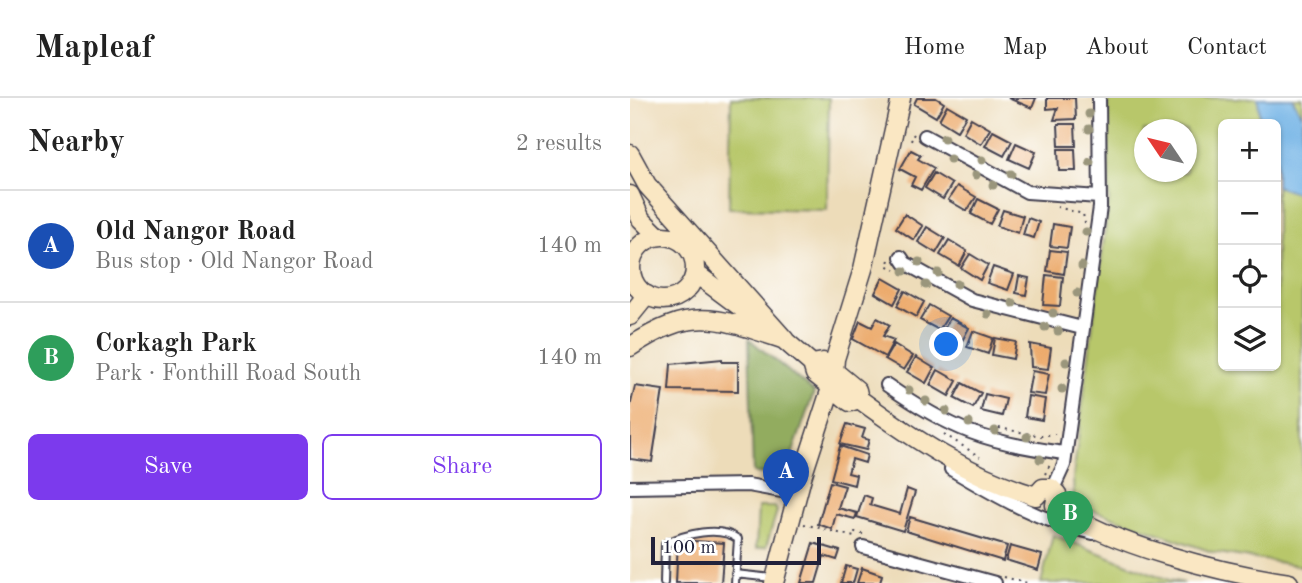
<!DOCTYPE html>
<html lang="en">
<head>
<meta charset="utf-8">
<style>
	:root { --surface:#fff; --page:#f6f6f6; --text:#222; --muted:#767676; --line:#e0e0e0; --accent:#7c3aed }
	body { margin:0; font-family:"Old Standard TT",serif; background:var(--page); color:var(--text) }
	.controls { position:absolute; right:21px; top:21px; display:grid; overflow:hidden; border-radius:10px; box-shadow:0 2px 5px #0004 }
	.controls button { width:63px; height:63px; display:grid; place-items:center; padding:0; border:0; border-bottom:2px solid var(--line); background:var(--surface); color:var(--text); font:35px sans-serif }
	.compass { position:absolute; left:504px; top:21px; width:63px; height:63px; border-radius:50%; background:var(--surface); box-shadow:0 2px 5px #0004; rotate:305deg }
	.scale { position:absolute; left:21px; bottom:18px; width:170px; box-sizing:border-box; padding-left:7px; border:4px solid #22223b; border-top:0; font-size:19px; line-height:24px; white-space:nowrap; color:#22223b; -webkit-text-stroke:5px #fff; paint-order:stroke }
	.you { position:absolute; left:317px; top:247px; width:24px; height:24px; margin:-18px; border:5px solid #fff; border-radius:50%; background:#1a73e8; box-shadow:0 0 0 10px #1a73e833 }
	.badge { display:grid; place-items:center; width:46px; height:46px; border-radius:50%; background:var(--accent); color:#fff; font-size:23px; font-weight:700 }
	.pin { position:absolute; translate:-50% -58px; filter:drop-shadow(0 2px 4px #0008) }
	.pin::after { content:''; position:absolute; top:37px; width:24px; height:21px; background:inherit; clip-path:polygon(0 0,100% 0,50% 100%) }
	.list { margin:0; padding:0; list-style:none }
	h2 { display:flex; justify-content:space-between; align-items:center; height:91px; margin:0; padding:0 28px; font-size:30px }
	h2 small { font-size:23px; font-weight:400; color:var(--muted) }
	.list li { display:grid; grid-template-columns:46px 1fr auto; gap:21px; align-items:center; box-sizing:border-box; height:112px; padding:0 28px; border-top:2px solid var(--line) }
	.list b { display:block; font-size:26px; white-space:nowrap }
	.list p { margin:0; font-size:23px; white-space:nowrap; color:var(--muted) }
	.list em { font-size:23px; font-style:normal; color:var(--muted) }
	.actions { display:flex; gap:14px; padding:21px 28px }
	.actions a { flex:1; padding:16px 0; border:2px solid var(--accent); border-radius:10px; text-align:center; font-size:24px; color:var(--accent) }
	.actions .main { background:var(--accent); color:#fff }
	.icon { flex:none; width:38px; height:38px; fill:none; stroke:currentColor; stroke-width:2; stroke-linecap:round; stroke-linejoin:round }
	.map { position:relative; flex:none; width:672px; height:485px; overflow:hidden }
	header { display:flex; align-items:center; gap:42px; box-sizing:border-box; height:98px; padding:0 35px; background:var(--surface); border-bottom:2px solid var(--line) }
	header strong { font-size:33px }
	nav { display:flex; gap:38px; margin-inline-start:auto; font-size:24px }
	main { display:flex }
	aside { flex:1; background:var(--surface) }
	.map>svg:first-child { display:block }
	.green { fill:#b8c76a; stroke:#6d7452; stroke-width:2; fill-rule:evenodd }
	.forest { fill:#92ac5e; stroke:#5a674c; stroke-width:2 }
	.water { fill:#71b2e5; stroke:#4a6a90; stroke-width:2 }
	.building { fill:#ecab6d }
	.lines { fill:none; stroke-linecap:round; stroke-linejoin:round }
	.lane-casing { stroke:#403e4e; stroke-width:10 }
	.street-casing { stroke:#403e4e; stroke-width:16 }
	.secondary-casing { stroke:#403e4e; stroke-width:21 }
	.path { stroke:#403e4e; stroke-width:2; stroke-dasharray:2 5; stroke-linecap:butt }
	.lane { stroke:#fff; stroke-width:6 }
	.street { stroke:#fff; stroke-width:12 }
	.secondary { stroke:#fae7c3; stroke-width:18 }
	.tree { fill:#9a967c }
</style>
</head>
<body>
<header>
<strong>Mapleaf</strong>
<nav><a>Home</a><a>Map</a><a>About</a><a>Contact</a></nav>
</header>
<main>
<aside>
<h2>Nearby<small>2 results</small></h2>
<ul class="list">
<li><span class="badge" style="background:#1a4fb4">A</span><div><b>Old Nangor Road</b><p>Bus stop · Old Nangor Road</p></div><em>140 m</em></li>
<li><span class="badge" style="background:#2e9e5b">B</span><div><b>Corkagh Park</b><p>Park · Fonthill Road South</p></div><em>140 m</em></li>
</ul>
<div class="actions"><a class="main">Save</a><a>Share</a></div>
</aside>
<div class="map">
<svg width="672" height="485" viewBox="0 0 672 485">
	<rect width="100%" height="100%" fill="#fff"/>
	<filter id="ink" filterUnits="userSpaceOnUse"><feTurbulence type="fractalNoise" baseFrequency=".0143" numOctaves="2"/><feDisplacementMap in="SourceGraphic" scale="14" xChannelSelector="R" yChannelSelector="G"/><feConvolveMatrix kernelMatrix="1 2 1 2 8 2 1 2 1" color-interpolation-filters="sRGB"/></filter>
	<filter id="wash" filterUnits="userSpaceOnUse"><feTurbulence type="fractalNoise" baseFrequency=".00686" numOctaves="4" result="noise"/><feDisplacementMap in="SourceGraphic" scale="28" xChannelSelector="R" yChannelSelector="G"/><feGaussianBlur stdDeviation="1.57" result="paint"/><feColorMatrix in="noise" values="0 0 0 0 0 0 0 0 0 0 0 0 0 0 0 0 0 1.4 0 .05"/><feComposite in="paint" operator="in"/></filter>
	<g filter="url(#wash)">
		<rect width="100%" height="100%" fill="#eddcb9"/>
		<path class="green" d="M101,0h98l-2,112 -98,-2z
			M478,0h194v468l-90,-14 -131,-46 -7,-7 -1,-21 36,-278zM593,26h53v242h-53zM514,32h42v42h-42z
			M128,409h17l2,4 -11,36 -10,2z
			M423,437l116,45 15,3h-143z"/>
		<path class="forest" d="M119,241l65,53 -29,83 -32,-2z"/>
		<path class="water" d="M628,0h34l10,17v80l-26,-9v-62h-16z"/>
		<g id="blocks">
			<path class="building" d="M287,0h19l8,5 -8,14 -22,-13z
				M378,0h28l-4,10z
				M417,0h28l1,21 -22,1 4,-12 -11,1z
				M317,7l19,11 -9,15 -18,-11z
				M341,20l19,11 -9,15 -18,-11z
				M428,26h17l1,22h-17z
				M363,33l19,10 -8,15 -19,-10z
				M386,45l20,9 -7,16 -20,-9z
				M428,51h17l1,22h-17z
				M281,52l10,5 -3,4 16,9 -13,22 -10,-5 4,-8 -15,-8z
				M304,75l18,11 -9,15 -18,-11z
				M327,88l19,11 -9,14 -19,-11z
				M348,101l20,10 -8,15 -19,-10z
				M373,112l20,6 -5,17 -21,-7z
				M275,116l18,12 -9,14 -18,-12z
				M398,120l11,4 -5,16 -11,-3z
				M423,126l17,3 -3,21 -17,-2z
				M297,129l18,11 -9,15 -18,-11z
				M319,142l18,11 -8,15 -19,-11z
				M420,152l17,2 -3,22 -17,-3z
				M340,156l18,11 -8,15 -19,-12z
				M363,169l21,7 -6,16 -21,-7z
				M416,177l17,2 -3,29 -17,-1z
				M389,178l10,2 -3,17 -10,-2z
				M253,180l19,11 -8,15 -19,-11z
				M275,193l19,11 -8,15 -19,-11z
				M299,207l19,11 -9,14 -19,-10z
				M247,220l13,7 -7,11 11,4 -9,17 -32,-18 7,-18 12,6z
				M320,220l19,10 -8,15 -19,-10z
				M343,233l20,7 -5,16 -21,-7z
				M365,240l21,4 -3,17 -21,-4z
				M264,246l19,12 -9,14 -19,-11z
				M400,246l21,4 -3,21 -17,-2z
				M286,259l18,11 -8,15 -19,-11z
				M92,261v3h16v29l-69,-1 2,-26z
				M308,272l19,11 -8,15 -19,-11z
				M402,273l17,3 -4,21 -17,-2z
				M332,285l19,10 -8,15 -19,-10z
				M5,288l28,4 -11,72 -22,-3v-52z
				M355,296l21,5 -4,17 -21,-5z
				M398,298l17,3 -3,21 -17,-3z
				M217,326l18,5 -3,9 7,2 -3,10 -26,-6z
				M210,348l27,9 -2,8 -13,-4 -4,14 8,2 -2,10 -23,-6z
				M200,384l15,4 -7,22 19,5 -2,6 -19,-5 -4,15 -14,-5z
				M277,391l8,3 -12,39 -46,-14 7,-22 8,3 -2,7 30,9z
				M280,419l97,29 -4,15 -97,-30z
				M48,442l46,3 -3,40h-45z
				M183,445l27,8 -3,9 -13,-4 -8,27h-15z
				M380,448l32,9 -4,15 -32,-10z
				M216,468l11,3 -4,14h-12z
				M232,470l20,7 -2,8h-23z"/>
		</g>
	</g>
	<g filter="url(#ink)">
		<use href="#blocks" fill-opacity="0" stroke="#403e4e" stroke-width="2"/>
		<g class="lines">
			<defs>
				<path id="lane" d="M105,476l38,4
					M34,485l1,-39c20,-10 54,-19 73,-5l-3,44"/>
				<path id="street" d="M295,38l102,56 72,5
					M271,159l4,6 67,37 110,28
					M257,287c64,45 100,58 177,68
					M321,371c45,27 90,53 142,64
					M0,389l118,-2 50,9
					M423,391l11,-24 36,-258 -1,-109
					M233,449l132,36"/>
				<path id="secondary" d="M0,56l17,31 138,155
					M0,97l11,24 17,17
					M1 170a32 32 0 1 1 64 0a32 32 0 1 1-64 0Z
					M65,175l59,44
					M0,218l17,-21
					M146,235l36,31 3,10 35,28 9,-3
					M0,249c61,-41 87,-30 152,-8
					M182,266l11,-2 34,28 2,9c55,40 111,78 177,97
					M204,274l1,-13 28,-90 38,-171
					M406,398l7,-8h8l6,6 -2,11
					M425,407c52,40 169,68 234,78
					M144,485l28,-106 29,-89"/>
			</defs>
			<use href="#lane" class="lane-casing"/>
			<use href="#street" class="street-casing"/>
			<use href="#secondary" class="secondary-casing"/>
			<path class="path" d="M284,36l-4,5 5,3
				M427,109l26,7 2,9
				M259,162l-2,5 8,5
				M369,330l42,8 14,-2
				M314,336l36,23
				M415,376l6,-11
				M174,426l50,13 1,-5 11,3
				M374,479l23,6"/>
			<use href="#lane" class="lane"/>
			<use href="#street" class="street"/>
			<use href="#secondary" class="secondary"/>
		</g>
		<g class="tree">
			<circle cx="459" cy="16" r="4.5"/>
			<circle cx="459" cy="31" r="4.5"/>
			<circle cx="314" cy="40" r="4.5"/>
			<circle cx="320" cy="61" r="4.5"/>
			<circle cx="352" cy="62" r="4.5"/>
			<circle cx="460" cy="64" r="4.5"/>
			<circle cx="381" cy="76" r="4.5"/>
			<circle cx="346" cy="77" r="4.5"/>
			<circle cx="363" cy="87" r="4.5"/>
			<circle cx="456" cy="134" r="4.5"/>
			<circle cx="289" cy="164" r="4.5"/>
			<circle cx="452" cy="168" r="4.5"/>
			<circle cx="274" cy="173" r="4.5"/>
			<circle cx="308" cy="175" r="4.5"/>
			<circle cx="327" cy="186" r="4.5"/>
			<circle cx="296" cy="187" r="4.5"/>
			<circle cx="447" cy="195" r="4.5"/>
			<circle cx="383" cy="205" r="4.5"/>
			<circle cx="423" cy="215" r="4.5"/>
			<circle cx="358" cy="216" r="4.5"/>
			<circle cx="415" cy="229" r="4.5"/>
			<circle cx="428" cy="233" r="4.5"/>
			<circle cx="436" cy="264" r="4.5"/>
			<circle cx="432" cy="291" r="4.5"/>
			<circle cx="279" cy="292" r="4.5"/>
			<circle cx="296" cy="303" r="4.5"/>
			<circle cx="316" cy="313" r="4.5"/>
			<circle cx="339" cy="325" r="4.5"/>
			<circle cx="365" cy="333" r="4.5"/>
			<circle cx="397" cy="339" r="4.5"/>
			<circle cx="410" cy="361" r="4.5"/>
		</g>
	</g>
</svg>
<div class="controls">
<button>+</button>
<button>−</button>
<button><svg class="icon" aria-label="locate" viewBox="0 0 24 24"><circle cx="12" cy="12" r="6"/><path d="M12 2v4M12 18v4M2 12h4M18 12h4"/></svg></button>
<button><svg class="icon" aria-label="layers" viewBox="0 0 24 24"><path d="M12 4l9 5-9 5-9-5zM3 14l9 5 9-5"/></svg></button>
</div>
<svg class="compass" viewBox="-18 -18 36 36"><path d="M0-13l5 13h-10z" fill="#e53935"/><path d="M0 13l5-13h-10z" fill="#767676"/></svg>
<div class="scale">100 m</div>
<div class="you"></div>
<div class="pin badge" style="left:156px;top:409px;background:#1a4fb4">A</div>
<div class="pin badge" style="left:440px;top:451px;background:#2e9e5b">B</div>
</div>
</main>
</body>
</html>
